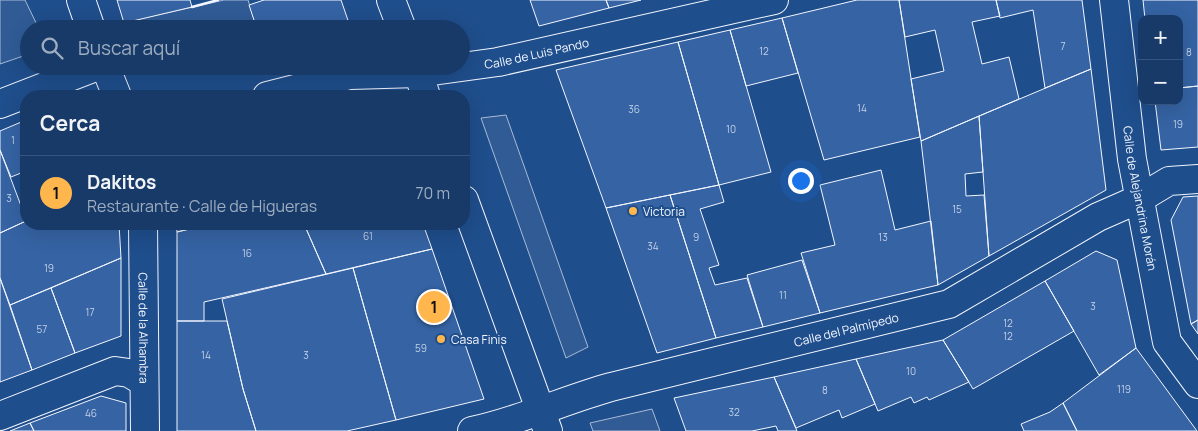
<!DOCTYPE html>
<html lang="es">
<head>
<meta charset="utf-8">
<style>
	:root { --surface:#173a69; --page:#20416f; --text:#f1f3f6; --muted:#9eadc0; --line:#36547d; --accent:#ffb74d }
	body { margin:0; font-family:Manrope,sans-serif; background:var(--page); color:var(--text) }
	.controls { position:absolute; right:15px; top:15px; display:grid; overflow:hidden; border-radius:10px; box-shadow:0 5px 20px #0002 }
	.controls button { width:45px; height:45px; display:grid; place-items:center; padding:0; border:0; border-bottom:1px solid var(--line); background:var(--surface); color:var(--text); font:25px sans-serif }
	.you { position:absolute; left:800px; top:180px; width:18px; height:18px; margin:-12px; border:4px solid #fff; border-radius:50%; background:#1a73e8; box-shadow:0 0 0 8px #1a73e833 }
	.badge { display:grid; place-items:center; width:32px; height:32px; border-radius:50%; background:var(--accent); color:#111; font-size:16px; font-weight:700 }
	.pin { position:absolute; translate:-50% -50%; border:2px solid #fff; box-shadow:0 1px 5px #0006 }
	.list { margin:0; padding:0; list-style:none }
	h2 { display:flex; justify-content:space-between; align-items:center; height:65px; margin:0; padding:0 20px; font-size:21px }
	h2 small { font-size:16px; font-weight:400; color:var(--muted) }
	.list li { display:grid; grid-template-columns:32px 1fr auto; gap:15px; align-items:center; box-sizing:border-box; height:75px; padding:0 20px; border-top:1px solid var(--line) }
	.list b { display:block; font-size:19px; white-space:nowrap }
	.list p { margin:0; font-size:16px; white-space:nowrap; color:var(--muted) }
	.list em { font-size:16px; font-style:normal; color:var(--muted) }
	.icon { flex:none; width:28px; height:28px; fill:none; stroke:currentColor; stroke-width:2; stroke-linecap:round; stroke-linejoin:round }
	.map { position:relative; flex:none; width:1198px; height:431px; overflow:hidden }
	.search { position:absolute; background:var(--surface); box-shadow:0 5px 20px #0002; left:20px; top:20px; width:450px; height:55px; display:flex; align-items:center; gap:12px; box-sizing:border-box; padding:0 18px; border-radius:28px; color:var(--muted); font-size:19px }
	.panel { position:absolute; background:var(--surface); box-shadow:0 5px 20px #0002; left:20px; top:90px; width:450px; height:140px; border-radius:20px }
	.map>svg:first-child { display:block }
	.built { fill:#305b95; stroke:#a8bbd7 }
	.building { fill:#3563a3; stroke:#f2f6ff }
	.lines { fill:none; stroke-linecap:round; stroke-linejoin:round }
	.minor-casing { stroke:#f2f6ff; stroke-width:30 }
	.secondary-casing { stroke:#f2f6ff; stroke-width:30 }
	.minor { stroke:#1f4e8c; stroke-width:28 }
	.secondary { stroke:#1f4e8c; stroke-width:28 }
	.wall { stroke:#f2f6ff; stroke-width:2.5 }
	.poi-dot { fill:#ffb74d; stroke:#1f4e8c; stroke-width:2 }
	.labels { text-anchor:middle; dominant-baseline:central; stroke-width:4; stroke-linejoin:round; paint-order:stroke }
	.number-label { font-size:10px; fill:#c3d1e8 }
	.street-label { font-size:12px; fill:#f2f6ff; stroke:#1f4e8c }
	.poi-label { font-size:12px; fill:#f2f6ff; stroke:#1f4e8c; text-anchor:start }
</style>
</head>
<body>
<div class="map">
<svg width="1198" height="431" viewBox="0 0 1198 431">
	<rect width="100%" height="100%" fill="#1f4e8c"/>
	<path class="built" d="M0,0h25l14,29h-10v25l-29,10z
		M224,0h24l9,29h-138l-1,-5z
		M506,115l82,232 -22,11 -85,-240z
		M652,409l8,22h-67l-3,-8z"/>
	<path class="building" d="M117,0h73l2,7 -68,16z
		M264,0h77l10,29h-94l-8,-24z
		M530,0h76l3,8 -70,18z
		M606,0h35l-32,8z
		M857,0h42l21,137 -96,23 -42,-142z
		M899,0h97l4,16 -28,6 10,42 27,-7 10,42 -98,42 -10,-62 33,-8 -9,-41 -30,7z
		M996,0h86l9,69 -46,19 -12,-78 -33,8z
		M1143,0h55v86l-19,2v-69h-34z
		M782,18l16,55 -52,13 -16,-56z
		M730,30l41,142 -52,13 -41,-143z
		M678,42l41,143 -113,23 -50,-138z
		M1091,69l15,121 -117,66 -10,-140z
		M1198,86v61l-37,3 -6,-49h24v-13z
		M979,116l4,56 -18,2 1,22 18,-1 5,61 -51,29 -17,-144z
		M26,120v51l-15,6 -11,-27v-19z
		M0,150l26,69v2l-26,12z
		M881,170l14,60 36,-9 7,64 -118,28 -19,-60 34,-8 -15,-60z
		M719,185l5,17 -24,7 19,56 -10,3 6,17 32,-7 16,49 -47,11 -46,-143z
		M670,195l46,143 -59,15 -51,-145z
		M1198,196v124l-7,4 -20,-104 12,-23z
		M26,221v3h93l2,34 -111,47 -10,-27v-45z
		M176,224h34l-33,8z
		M210,224h94l22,50 -122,28v19h-27v-89z
		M304,224h119l9,25 -106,25z
		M432,249l52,150 -88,21 -43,-152z
		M1096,251l21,9 19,88 -37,27 -54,-94z
		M121,258v78l-46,17 -24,-65z
		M802,260l18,53 -57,14 -16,-52z
		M353,268l43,152 -49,11h-91l-13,-42 -21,-90z
		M0,278l32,92 -32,12z
		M1045,281l29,50 -101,58 -30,-49z
		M51,288l24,65 -43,17 -22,-65z
		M1198,320v14l-7,-10z
		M177,321h50l16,68 13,42h-79z
		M943,340l26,42 -40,18 -2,-3 -13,6 -3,-6 -33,14 -22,-52z
		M1136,348l61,83h-120l-14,-28z
		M856,359l19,45 -33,14 -3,-8 -43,18 -22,-51z
		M774,377l23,54h-19l-2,-5 -24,5h-66l-12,-33z
		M101,396l25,7v28h-92l-4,-8z
		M1063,403l14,28h-53l-3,-7 29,-12z
		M30,423l4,8h-24z"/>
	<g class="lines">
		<defs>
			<g id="minor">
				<path d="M81,0l10,29"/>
				<path id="s1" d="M1114,0l18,159 35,183 31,42"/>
				<path d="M105,66l12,30"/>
				<path id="s2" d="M267,96l83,-21 68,-2 80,-11 276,-62"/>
				<path d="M0,104l98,-38"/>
				<path id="s3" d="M143,224l2,207"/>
				<path d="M0,416l115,-45 14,2 15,9"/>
				<path id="s4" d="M472,431c48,-10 92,-31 139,-44l338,-83 149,-87 41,-18 30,-18 29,-2"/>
			</g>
			<path id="secondary" d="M391,0l11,29
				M416,66l10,30
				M464,200l84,231"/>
		</defs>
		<use href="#minor" class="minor-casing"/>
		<use href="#secondary" class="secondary-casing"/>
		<use href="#minor" class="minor"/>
		<use href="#secondary" class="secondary"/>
		<path class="wall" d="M192,7l26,-7"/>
	</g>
	<g class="poi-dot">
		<circle cx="633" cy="211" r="5"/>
		<circle cx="441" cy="339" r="5"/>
	</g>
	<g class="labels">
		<g class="number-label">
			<text x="1063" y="46">7</text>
			<text x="764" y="51">12</text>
			<text x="1189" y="52">8</text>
			<text x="862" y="108">14</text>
			<text x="634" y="109">36</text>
			<text x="1178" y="124">19</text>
			<text x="731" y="129">10</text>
			<text x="13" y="140">1</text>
			<text x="9" y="198">3</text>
			<text x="957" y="209">15</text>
			<text x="368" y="236">61</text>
			<text x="696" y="237">9</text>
			<text x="883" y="237">13</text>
			<text x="653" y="246">34</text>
			<text x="247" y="253">16</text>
			<text x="49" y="268">19</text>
			<text x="783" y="295">11</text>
			<text x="1093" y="306">3</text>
			<text x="90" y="312">17</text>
			<text x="1008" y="323">12</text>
			<text x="42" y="329">57</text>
			<text x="1008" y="336">12</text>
			<text x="421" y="348">59</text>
			<text x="206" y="355">14</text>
			<text x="306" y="355">3</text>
			<text x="911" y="371">10</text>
			<text x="1124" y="389">119</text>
			<text x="825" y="390">8</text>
			<text x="734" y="412">32</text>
			<text x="91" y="413">46</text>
		</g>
		<g class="street-label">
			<text stroke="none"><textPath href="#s2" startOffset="274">Calle de Luis Pando</textPath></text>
			<text stroke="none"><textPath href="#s1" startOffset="200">Calle de Alejandrina Morán</textPath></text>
			<text stroke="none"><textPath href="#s3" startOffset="104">Calle de la Alhambra</textPath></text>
			<text stroke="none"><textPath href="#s4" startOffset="388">Calle del Palmípedo</textPath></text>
		</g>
		<g class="poi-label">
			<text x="643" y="211">Victoria</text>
			<text x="451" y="339">Casa Finis</text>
		</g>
	</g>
</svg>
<div class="controls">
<button>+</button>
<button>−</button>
</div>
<div class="you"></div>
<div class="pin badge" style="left:434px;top:307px">1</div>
<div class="search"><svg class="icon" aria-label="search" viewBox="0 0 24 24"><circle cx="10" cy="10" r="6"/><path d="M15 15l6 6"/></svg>Buscar aquí</div>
<section class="panel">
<h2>Cerca<small></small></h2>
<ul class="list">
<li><span class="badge">1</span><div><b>Dakitos</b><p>Restaurante · Calle de Higueras</p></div><em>70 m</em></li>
</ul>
</section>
</div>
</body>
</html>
